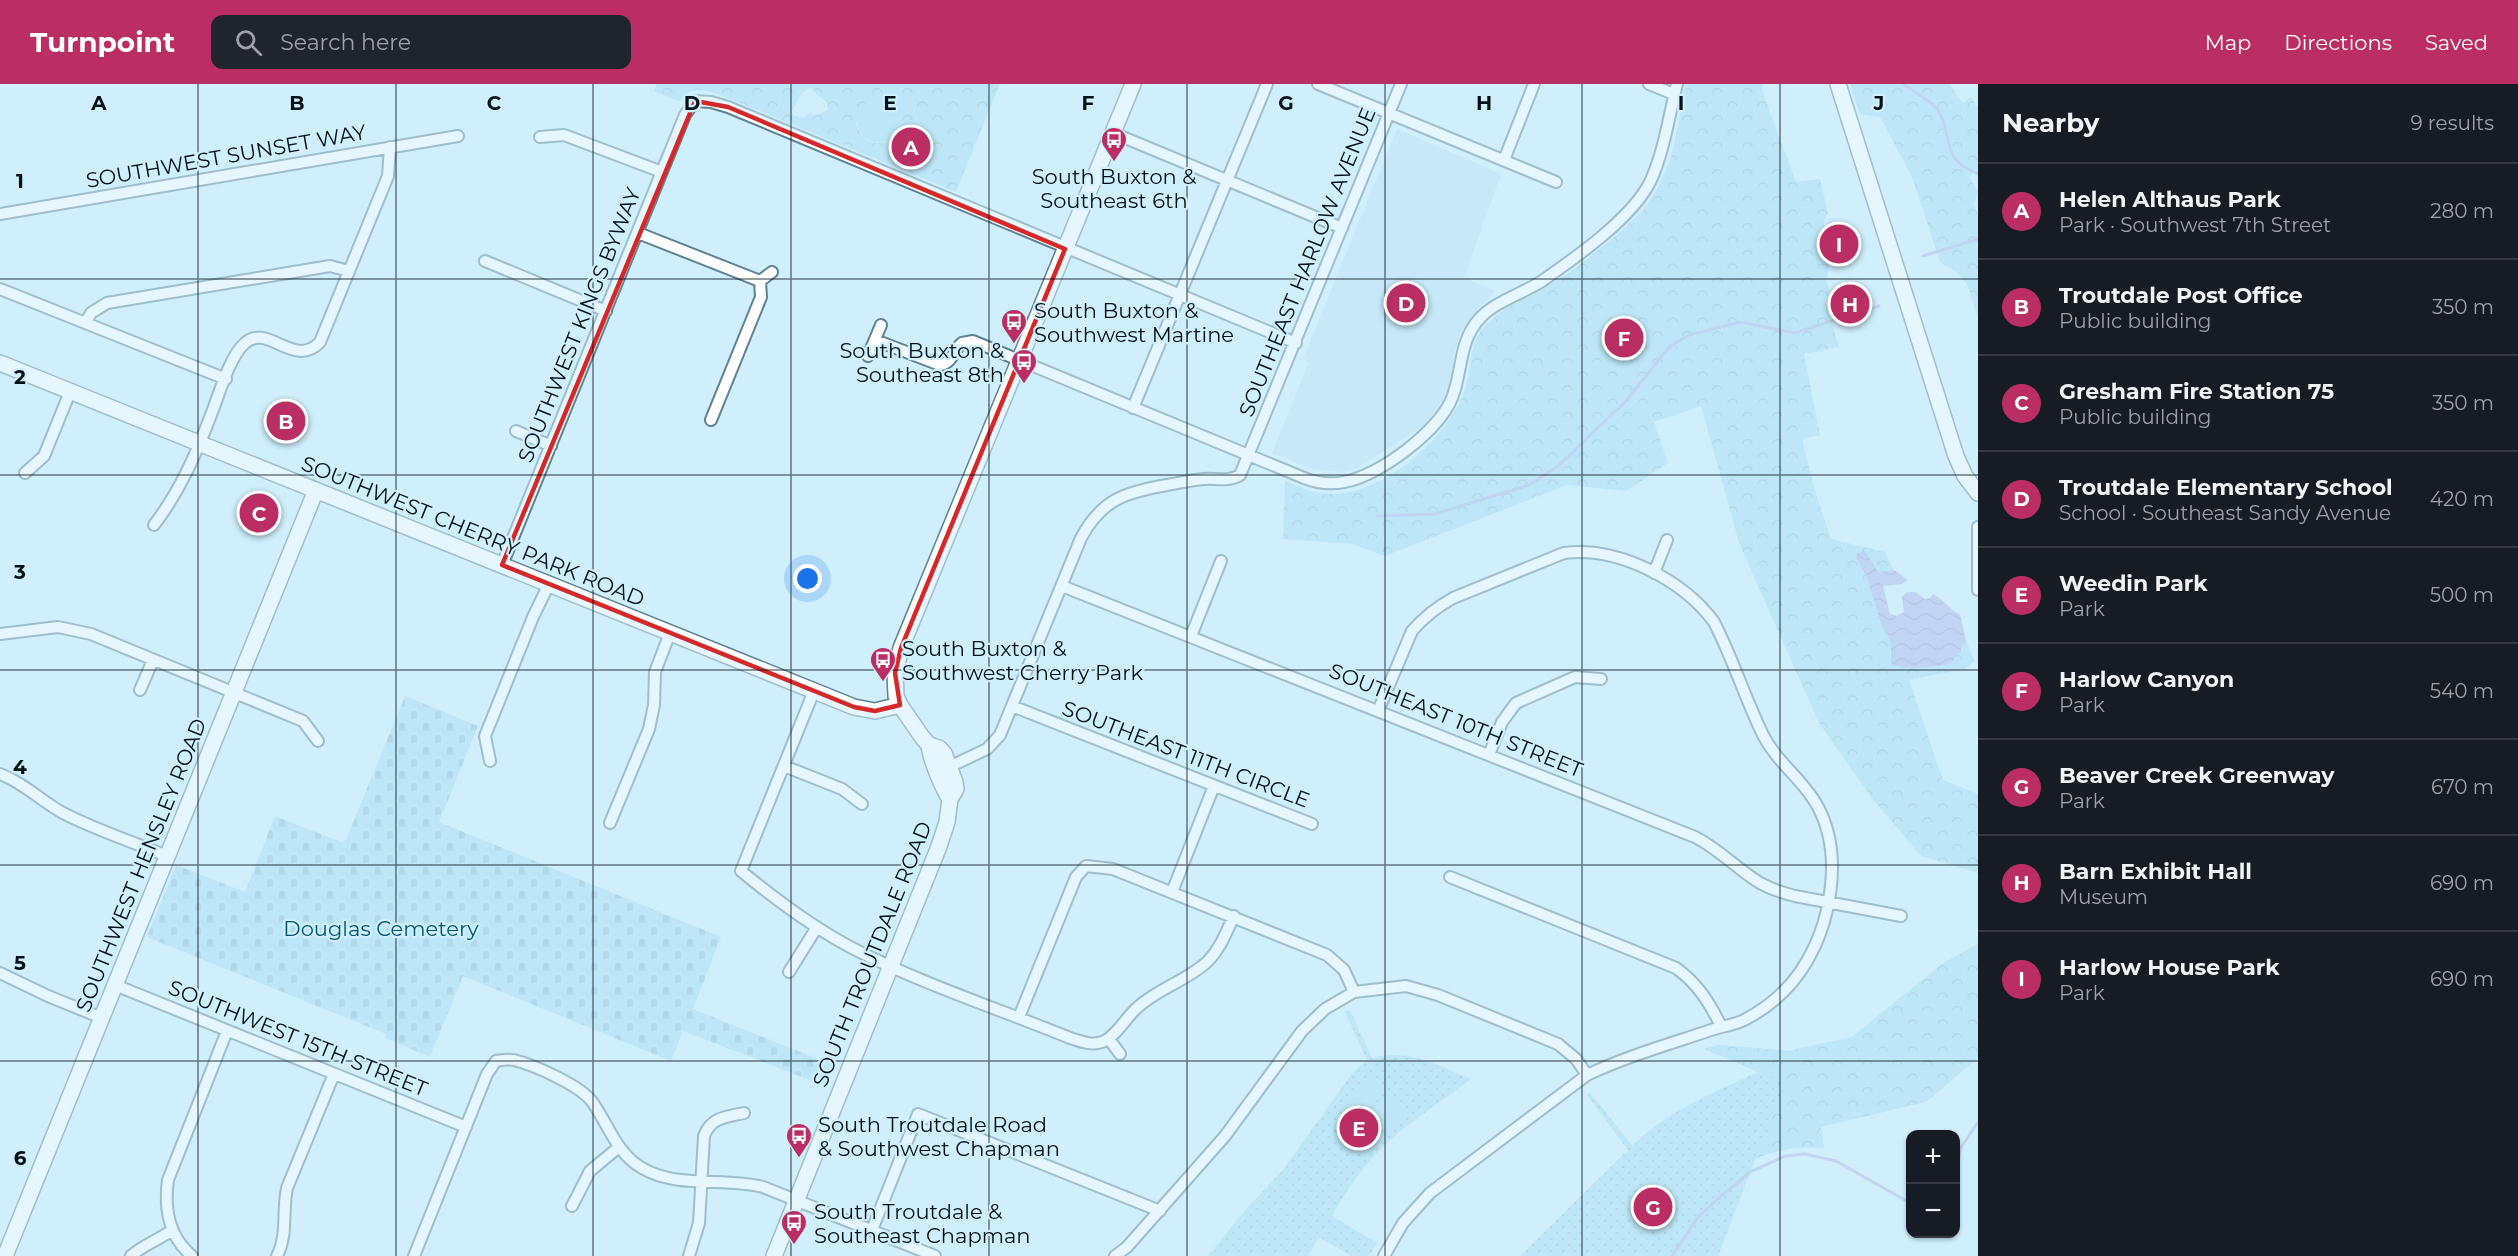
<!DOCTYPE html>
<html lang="en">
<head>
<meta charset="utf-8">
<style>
	:root { --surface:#171b24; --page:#20242c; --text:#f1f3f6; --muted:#9ea1a6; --line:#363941; --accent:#ba2e64 }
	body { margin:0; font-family:Montserrat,sans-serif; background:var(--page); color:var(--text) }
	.controls { position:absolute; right:18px; bottom:18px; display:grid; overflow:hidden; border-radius:12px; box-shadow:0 2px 4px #0004 }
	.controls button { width:54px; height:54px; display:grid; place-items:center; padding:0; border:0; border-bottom:2px solid var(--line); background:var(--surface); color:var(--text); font:30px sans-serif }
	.you { position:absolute; left:808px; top:495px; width:21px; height:21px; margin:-15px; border:4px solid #fff; border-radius:50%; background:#1a73e8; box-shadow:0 0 0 9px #1a73e833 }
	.badge { display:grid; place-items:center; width:39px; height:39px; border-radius:50%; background:var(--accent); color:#fff; font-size:20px; font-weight:700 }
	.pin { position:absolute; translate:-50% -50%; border:3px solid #fff; box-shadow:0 2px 6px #0006 }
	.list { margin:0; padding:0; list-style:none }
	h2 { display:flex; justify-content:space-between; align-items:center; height:78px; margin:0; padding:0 24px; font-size:26px }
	h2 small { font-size:20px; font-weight:400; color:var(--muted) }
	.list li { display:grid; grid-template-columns:39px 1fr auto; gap:18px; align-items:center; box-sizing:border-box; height:96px; padding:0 24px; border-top:2px solid var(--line) }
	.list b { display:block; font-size:22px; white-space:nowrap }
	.list p { margin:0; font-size:20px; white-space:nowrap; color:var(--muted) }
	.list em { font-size:20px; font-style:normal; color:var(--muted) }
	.icon { flex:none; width:33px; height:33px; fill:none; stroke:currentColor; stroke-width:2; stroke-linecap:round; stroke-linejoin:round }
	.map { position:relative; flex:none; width:1978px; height:1172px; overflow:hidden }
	header { display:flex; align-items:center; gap:36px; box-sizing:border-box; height:84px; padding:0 30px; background:var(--accent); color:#fff }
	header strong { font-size:28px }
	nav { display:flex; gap:33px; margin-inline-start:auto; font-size:21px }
	.search { width:420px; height:54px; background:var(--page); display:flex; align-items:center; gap:15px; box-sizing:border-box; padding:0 21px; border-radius:12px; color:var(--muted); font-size:22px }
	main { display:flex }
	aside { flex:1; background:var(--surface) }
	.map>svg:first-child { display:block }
	.built { fill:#bbe0f1 }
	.green { fill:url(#green-dots) }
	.forest { fill:url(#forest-crowns); fill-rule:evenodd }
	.cemetery { fill:url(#cemetery-stones) }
	.pitch { fill:#a7ddf4 }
	.water { fill:url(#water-waves) }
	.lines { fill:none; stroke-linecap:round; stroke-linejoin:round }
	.stream { stroke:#afb3e6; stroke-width:3 }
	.street-casing { stroke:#5e8393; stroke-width:14 }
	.secondary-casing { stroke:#5e8393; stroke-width:18 }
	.street { stroke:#fff; stroke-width:10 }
	.secondary { stroke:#fff; stroke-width:15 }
	.marked { fill:none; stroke:#d62828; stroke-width:4.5; stroke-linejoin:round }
	.grid { fill:none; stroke:#041117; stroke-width:1.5; stroke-opacity:0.55 }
	.labels { text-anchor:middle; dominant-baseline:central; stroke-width:4.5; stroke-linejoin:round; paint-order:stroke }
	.street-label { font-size:21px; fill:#041117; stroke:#cfeffd }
	.poi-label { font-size:21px; fill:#041117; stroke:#cfeffd; text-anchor:start }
	.park-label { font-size:21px; fill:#005872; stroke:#cfeffd }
	.grid-label { font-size:20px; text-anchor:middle; font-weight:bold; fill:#041117; stroke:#cfeffd; stroke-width:4.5; stroke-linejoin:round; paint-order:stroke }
</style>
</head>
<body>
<header>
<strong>Turnpoint</strong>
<div class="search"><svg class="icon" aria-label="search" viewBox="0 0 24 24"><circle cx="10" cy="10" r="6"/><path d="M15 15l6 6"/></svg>Search here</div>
<nav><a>Map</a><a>Directions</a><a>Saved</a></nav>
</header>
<main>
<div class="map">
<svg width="1978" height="1172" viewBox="0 0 1978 1172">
	<defs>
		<pattern id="green-dots" width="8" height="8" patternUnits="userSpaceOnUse" patternTransform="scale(1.5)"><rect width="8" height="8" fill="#a7ddf4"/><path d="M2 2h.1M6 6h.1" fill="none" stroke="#8ebdd0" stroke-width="1.8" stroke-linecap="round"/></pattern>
		<pattern id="forest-crowns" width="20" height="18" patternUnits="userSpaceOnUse" patternTransform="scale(1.5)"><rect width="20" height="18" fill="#a7ddf4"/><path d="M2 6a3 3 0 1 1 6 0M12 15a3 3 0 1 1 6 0" fill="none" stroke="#8ebdd0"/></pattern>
		<pattern id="cemetery-stones" width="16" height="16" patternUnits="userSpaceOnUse" patternTransform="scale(1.5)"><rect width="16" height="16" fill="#a7ddf4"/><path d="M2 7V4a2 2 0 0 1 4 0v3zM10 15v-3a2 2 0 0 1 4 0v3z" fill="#8ebdd0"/></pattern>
		<pattern id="water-waves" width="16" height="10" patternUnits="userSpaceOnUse" patternTransform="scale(1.5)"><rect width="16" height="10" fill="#afb3e6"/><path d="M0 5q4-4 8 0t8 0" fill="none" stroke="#9599c5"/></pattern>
	</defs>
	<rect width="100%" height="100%" fill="#cfeffd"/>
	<path class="built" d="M1397,45l104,45 -37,104 31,13 -21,23 -13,18 -6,18 -6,35 -10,21 -16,20 -66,42 -14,4 -31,-3 -40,-16 37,-91 -6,-3z"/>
	<path class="green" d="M1978,860v17l-193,121 -67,174h-198l108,-106 -41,-55 3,-3 42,54c35,-35 81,-53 126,-74l-54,-23 15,-4 69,6 64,-14 90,-73z
		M1350,926l22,48c39,-10 63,7 99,21 -34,26 -74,50 -102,83 -15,17 -26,35 -37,54l45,27 -8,13h-18l-32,-19 -11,19h-100l33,-41 42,-45 70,-98 14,-12 -22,-48z"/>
	<path class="forest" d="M657,0h343l-44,108 -238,-98c-15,-5 -29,-8 -38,8l-26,-11zM810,4l17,15 1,7 -14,6 -3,-4 -8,6 -10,-3 -1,-4 10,-18zM882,15l10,5 9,20c-5,20 -26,26 -40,11l-5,-11 5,-16z
		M1685,0h78l-1,7 34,91 24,-3 8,34 -4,8v35l7,1 -5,24 4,11 -5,8 14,47 -35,7 16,81 -18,4 14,55 15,45 54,13 9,18 -16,2 -13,-20 -9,6 10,18 16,50 10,16 -2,14c6,3 14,10 21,11 13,3 47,-17 55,-26l9,20 -11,8 -55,11 34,100 35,14v79l-57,-17 -50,-59 -52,-74 -80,-180 -38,-137 -47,16 14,41 -42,28 -59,-6 -182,71 -33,-12 -69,-5 2,-58c14,5 29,13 44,13 54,1 117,-54 135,-102 10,-27 2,-50 26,-71 21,-20 50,-29 74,-45 20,-14 69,-52 83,-71 10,-14 19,-33 24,-49 7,-23 10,-48 14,-72z
		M1850,0h99l14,19 8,-6 7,11v66l-5,-2 -3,6 8,14 -4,12 4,11v103l-11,-34 -9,-11 -18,-11 -28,-85 -32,-60 -20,-3z
		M1978,860v114l-52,44 -105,25 3,21c-27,-1 -43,0 -69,11l30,-77 -81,-33 15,-4 69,6 64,-14 90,-73z"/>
	<path class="cemetery" d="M405,612l73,30 -39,96 282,115 -28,72 140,56 -8,21 -142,-55 -12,30 -208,-85 -33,81 -45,-19 1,-4 -239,-97 29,-72 69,27 30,-76 66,26 5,-2z"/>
	<path class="pitch" d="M857 37a22 22 0 1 1 44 0a22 22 0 1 1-44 0Z
		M1372,996l13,12 -27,27 -12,-13z
		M1387,1010l17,17 -15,15 -17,-17z"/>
	<path class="water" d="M1865,467l13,21 16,-2 14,10 -7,4 -18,2 7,28 7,2 7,-4 -2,-15 5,-5h8l10,7 5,-1 3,-4c12,6 16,16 27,20l6,27 -5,6v6l-4,1 -6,10c-18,1 -45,9 -60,-1v-21l-9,-16 -16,-50 -10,-18 1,-5z"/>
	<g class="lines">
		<path class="stream" d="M1904,0c10,9 26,15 34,26 17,26 -1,47 40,64
			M1923,172l55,-17
			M1377,432l58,-2 94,-29 29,-19 68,-65 44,-55 19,-11 51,-13 54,11 85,-27
			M1956,1099l4,-34 18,-27
			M1672,1172l26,-39 21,-19 31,-26 35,-16 20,-2 31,7 74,42"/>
		<defs>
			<path id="street" d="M1318,0l238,98
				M1649,0l25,10
				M1113,49l229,95
				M540,53l24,-2 98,37
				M1504,76l30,-76
				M0,130l458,-78
				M638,149l122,48
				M485,177l121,50
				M760,197l12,-9
				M0,205l226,90
				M86,238l5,-9 16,-10 223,-37 19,5
				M875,256l65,25c13,-2 13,-15 22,-22l11,-2 331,137c13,5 26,7 40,4 35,-6 95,-51 108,-84 11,-27 6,-56 28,-80 16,-17 42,-24 62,-37 33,-23 92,-64 109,-101 13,-29 18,-64 26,-96
				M868,272l13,-31
				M1133,324l134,-324
				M711,336l50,-123 -1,-16
				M516,347l35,15
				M25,389l19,-17 26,-64
				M154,441c26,-34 42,-71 57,-110 8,-20 18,-57 33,-71 23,-23 50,26 76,-2l68,-166 2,-29
				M1978,443v63
				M502,481l183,-450 10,-14 16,1 17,5 568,236
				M1654,489l13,-33
				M1062,502l633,251c24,12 42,32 65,46 11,6 23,10 35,13l106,20
				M0,550l58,-7 33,7 212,87 15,20
				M1191,552l30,-75
				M140,606l13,-30
				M814,607l-73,180c34,28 73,57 113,78 68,35 145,60 216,89 10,3 21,8 32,4 14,-5 24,-25 36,-35 21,-19 50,-27 70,-46 13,-13 18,-29 26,-45
				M1012,622l300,118
				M1378,627l34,-80c12,-14 25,-24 41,-33l111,-45c54,-7 119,27 150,69 19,37 31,76 49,113 14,28 41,45 55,72 26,49 13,120 -18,165 -14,20 -33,36 -54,47 -10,6 -24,7 -35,11 -41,14 -84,26 -124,45l-157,118 -27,30 -19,33
				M1489,671l13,-33 14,-19 59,-26 26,2
				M490,677l-5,-25 48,-119 16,-33
				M784,682l58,23 20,15
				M951,682l36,-17 13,-14 81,-197c21,-39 45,-46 86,-53 12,-2 24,-5 37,-6 12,-1 25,3 36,-4l161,-391
				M0,690c24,9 41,27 63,39 33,17 70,29 104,43
				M610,739l39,-94 5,-24 1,-33 15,-39
				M1086,782l27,3 214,86 17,15 10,22
				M1450,793l226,91c22,16 33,34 45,58
				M1172,808l42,-106
				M789,888l28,-45
				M0,889l48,23 54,22
				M115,901l351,142
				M1019,933l57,-140 10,-11
				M1109,955l11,15
				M572,1122l18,-35 29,-24
				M872,1146l46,-116 242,97
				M131,1172c12,-11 28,-16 41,-26
				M192,1172c-23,-19 -28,-48 -24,-76l59,-149
				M277,1172c11,-21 5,-45 10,-68l47,-114
				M414,1172l73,-182 9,-13c6,-1 13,-2 18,-1 20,5 68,26 79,43 16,23 24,51 49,65 35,21 83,9 121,19l172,69
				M689,1172l10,-33 5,-87c7,-19 22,-19 40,-23
				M1115,1172l12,-9 98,-111 77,-105 23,-22 29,-17 52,-6 32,9 120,49 18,15 11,16"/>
			<path id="secondary" d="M1838,0l118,372 9,20 13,17
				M0,279l854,344 21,4 25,-6
				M929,661c1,13 14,44 21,54
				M5,1172l311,-766
				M774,1172l164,-407 9,-27 3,-23 6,-10 -1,-7 -11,-29 -5,-5 -10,-3 -7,-8 -22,-32 -4,-9 -1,-23 6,-25 232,-564"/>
		</defs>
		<use href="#street" class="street-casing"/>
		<use href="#secondary" class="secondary-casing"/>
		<use href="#street" class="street"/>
		<use href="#secondary" class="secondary"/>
	</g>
	<path d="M0 0H1978V1172H0ZM695,17l33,6 337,142 -164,399 -6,25 5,32 -25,6 -21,-4 -352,-142z" fill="#cfeffd" fill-opacity=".55" fill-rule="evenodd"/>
	<path class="marked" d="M695,17l33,6 337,142 -164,399 -6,25 5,32 -25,6 -21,-4 -352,-142z"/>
	<path class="grid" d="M198,0v1172M396,0v1172M593,0v1172M791,0v1172M989,0v1172M1187,0v1172M1385,0v1172M1582,0v1172M1780,0v1172M0,195h1978M0,391h1978M0,586h1978M0,781h1978M0,977h1978"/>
	<defs>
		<symbol id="bus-pin" viewBox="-11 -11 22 30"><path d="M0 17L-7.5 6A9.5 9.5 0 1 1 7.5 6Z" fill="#ba2e64" stroke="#cfeffd"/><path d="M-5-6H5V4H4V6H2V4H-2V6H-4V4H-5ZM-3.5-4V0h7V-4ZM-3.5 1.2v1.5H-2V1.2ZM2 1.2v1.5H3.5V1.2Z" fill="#fff"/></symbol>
	</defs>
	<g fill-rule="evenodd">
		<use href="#bus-pin" x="1099" y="41" width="30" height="40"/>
		<use href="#bus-pin" x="999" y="223" width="30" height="40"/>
		<use href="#bus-pin" x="1009" y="263" width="30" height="40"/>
		<use href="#bus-pin" x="868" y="561" width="30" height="40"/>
		<use href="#bus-pin" x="784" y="1037" width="30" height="40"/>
		<use href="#bus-pin" x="779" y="1124" width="30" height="40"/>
	</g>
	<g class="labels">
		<g class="street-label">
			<text transform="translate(226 72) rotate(-10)">SOUTHWEST SUNSET WAY</text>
			<text transform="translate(1307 178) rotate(-68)">SOUTHEAST HARLOW AVENUE</text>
			<text transform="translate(579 241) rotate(-68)">SOUTHWEST KINGS BYWAY</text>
			<text transform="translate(473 447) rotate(22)">SOUTHWEST CHERRY PARK ROAD</text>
			<text transform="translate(1456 636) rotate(22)">SOUTHEAST 10TH STREET</text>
			<text transform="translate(1186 670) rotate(21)">SOUTHEAST 11TH CIRCLE</text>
			<text transform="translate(141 781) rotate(-68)">SOUTHWEST HENSLEY ROAD</text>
			<text transform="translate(872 870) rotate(-68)">SOUTH TROUTDALE ROAD</text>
			<text transform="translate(298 954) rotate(22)">SOUTHWEST 15TH STREET</text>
		</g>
		<g class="poi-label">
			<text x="1114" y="92" text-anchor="middle">South Buxton &amp;<tspan x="1114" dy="24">Southeast 6th</tspan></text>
			<text x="1034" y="226">South Buxton &amp;<tspan x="1034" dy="24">Southwest Martine</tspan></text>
			<text x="1004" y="266" text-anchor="end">South Buxton &amp;<tspan x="1004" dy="24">Southeast 8th</tspan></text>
			<text x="902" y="564">South Buxton &amp;<tspan x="902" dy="24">Southwest Cherry Park</tspan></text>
			<text x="818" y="1040">South Troutdale Road<tspan x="818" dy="24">&amp; Southwest Chapman</tspan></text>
			<text x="814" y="1127">South Troutdale &amp;<tspan x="814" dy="24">Southeast Chapman</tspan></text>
		</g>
		<g class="park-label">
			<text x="381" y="844">Douglas Cemetery</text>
		</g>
	</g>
	<g class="grid-label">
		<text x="99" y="26">A</text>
		<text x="297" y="26">B</text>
		<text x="494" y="26">C</text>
		<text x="692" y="26">D</text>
		<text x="890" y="26">E</text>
		<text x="1088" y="26">F</text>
		<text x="1286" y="26">G</text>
		<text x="1484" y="26">H</text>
		<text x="1681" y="26">I</text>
		<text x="1879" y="26">J</text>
		<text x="20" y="104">1</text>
		<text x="20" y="300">2</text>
		<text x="20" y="495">3</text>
		<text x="20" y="690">4</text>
		<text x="20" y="886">5</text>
		<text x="20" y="1081">6</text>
	</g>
</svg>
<div class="controls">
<button>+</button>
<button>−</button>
</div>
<div class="you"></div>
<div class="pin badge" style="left:911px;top:63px">A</div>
<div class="pin badge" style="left:286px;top:337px">B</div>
<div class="pin badge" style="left:259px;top:429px">C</div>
<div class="pin badge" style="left:1406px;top:219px">D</div>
<div class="pin badge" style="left:1359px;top:1044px">E</div>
<div class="pin badge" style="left:1624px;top:254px">F</div>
<div class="pin badge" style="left:1653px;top:1123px">G</div>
<div class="pin badge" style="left:1850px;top:220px">H</div>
<div class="pin badge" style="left:1839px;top:160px">I</div>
</div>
<aside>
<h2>Nearby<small>9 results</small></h2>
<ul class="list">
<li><span class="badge">A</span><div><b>Helen Althaus Park</b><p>Park · Southwest 7th Street</p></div><em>280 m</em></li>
<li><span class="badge">B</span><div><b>Troutdale Post Office</b><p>Public building</p></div><em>350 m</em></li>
<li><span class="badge">C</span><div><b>Gresham Fire Station 75</b><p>Public building</p></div><em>350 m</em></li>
<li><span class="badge">D</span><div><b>Troutdale Elementary School</b><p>School · Southeast Sandy Avenue</p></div><em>420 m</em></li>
<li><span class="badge">E</span><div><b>Weedin Park</b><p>Park</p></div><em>500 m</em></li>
<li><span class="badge">F</span><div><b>Harlow Canyon</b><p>Park</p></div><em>540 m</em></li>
<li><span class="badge">G</span><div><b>Beaver Creek Greenway</b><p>Park</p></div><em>670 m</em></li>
<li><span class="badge">H</span><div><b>Barn Exhibit Hall</b><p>Museum</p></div><em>690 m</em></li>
<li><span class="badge">I</span><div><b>Harlow House Park</b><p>Park</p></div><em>690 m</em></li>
</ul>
</aside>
</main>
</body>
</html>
